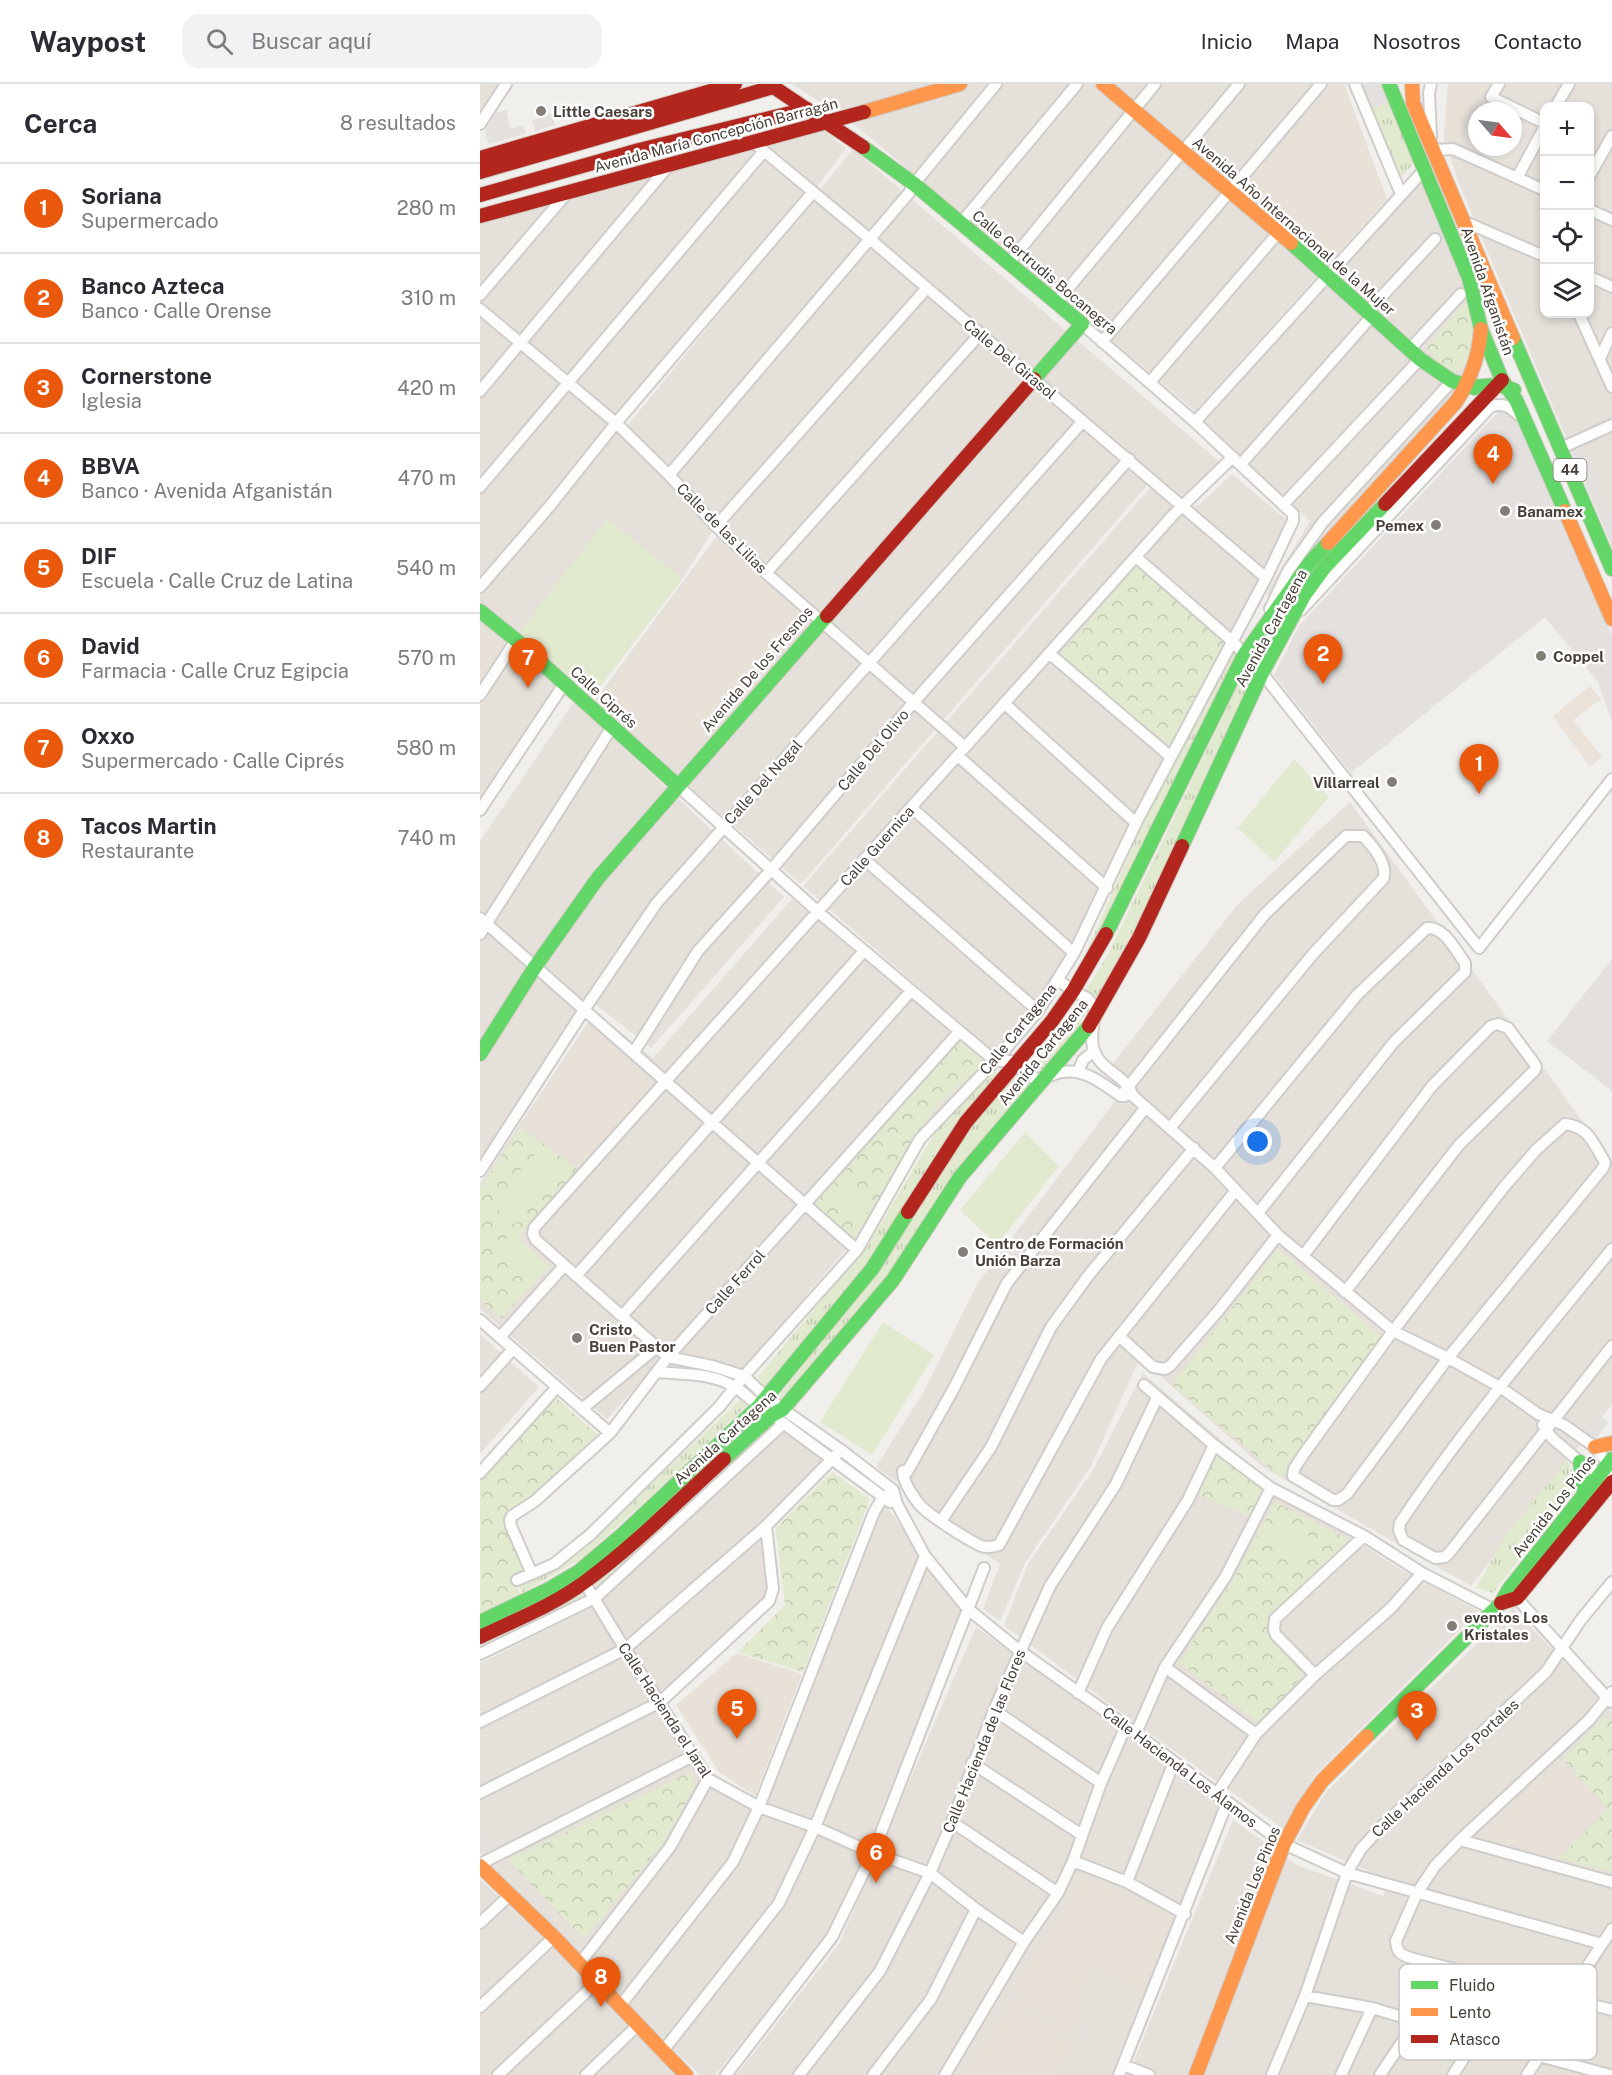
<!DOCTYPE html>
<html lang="es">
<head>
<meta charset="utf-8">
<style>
	:root { --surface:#fff; --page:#f2f2f3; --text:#2b2b33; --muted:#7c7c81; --line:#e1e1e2; --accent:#ea580c }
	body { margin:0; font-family:"Public Sans",sans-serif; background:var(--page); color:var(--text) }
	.controls { position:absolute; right:18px; top:18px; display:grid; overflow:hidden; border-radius:12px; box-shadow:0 3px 9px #0003 }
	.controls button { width:54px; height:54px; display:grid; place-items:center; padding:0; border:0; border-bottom:2px solid var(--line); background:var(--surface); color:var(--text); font:30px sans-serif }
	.compass { position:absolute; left:988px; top:18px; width:54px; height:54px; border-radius:50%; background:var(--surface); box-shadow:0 3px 9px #0003; rotate:118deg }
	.you { position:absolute; left:778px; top:1058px; width:21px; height:21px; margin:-15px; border:4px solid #fff; border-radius:50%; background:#1a73e8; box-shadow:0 0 0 9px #1a73e833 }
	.badge { display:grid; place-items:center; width:39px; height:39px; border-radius:50%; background:var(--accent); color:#fff; font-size:20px; font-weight:700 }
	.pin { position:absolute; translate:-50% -50px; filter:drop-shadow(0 2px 3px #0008) }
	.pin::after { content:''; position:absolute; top:32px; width:21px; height:18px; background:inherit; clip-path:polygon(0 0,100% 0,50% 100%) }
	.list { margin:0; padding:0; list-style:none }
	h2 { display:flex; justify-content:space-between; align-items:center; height:78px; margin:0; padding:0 24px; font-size:26px }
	h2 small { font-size:20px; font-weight:400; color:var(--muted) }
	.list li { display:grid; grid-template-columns:39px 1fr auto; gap:18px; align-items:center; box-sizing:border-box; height:90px; padding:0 24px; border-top:2px solid var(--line) }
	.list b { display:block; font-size:22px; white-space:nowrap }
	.list p { margin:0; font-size:20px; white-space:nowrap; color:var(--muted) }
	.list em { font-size:20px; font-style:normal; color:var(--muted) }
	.icon { flex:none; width:33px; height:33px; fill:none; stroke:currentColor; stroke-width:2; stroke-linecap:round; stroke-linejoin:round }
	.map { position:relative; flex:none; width:1132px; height:1991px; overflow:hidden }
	header { display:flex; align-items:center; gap:36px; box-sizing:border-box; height:84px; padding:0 30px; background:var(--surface); border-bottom:2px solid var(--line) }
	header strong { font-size:28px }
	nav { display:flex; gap:33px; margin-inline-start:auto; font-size:21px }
	.search { width:420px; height:54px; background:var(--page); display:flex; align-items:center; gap:15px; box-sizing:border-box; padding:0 21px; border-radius:18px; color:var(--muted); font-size:22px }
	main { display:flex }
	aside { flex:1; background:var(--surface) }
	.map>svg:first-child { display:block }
	.residential { fill:#e5e0da; fill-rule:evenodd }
	.commercial { fill:#ebe2d9 }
	.education { fill:#e7e1d8 }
	.grass { fill:url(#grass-tufts) }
	.park { fill:url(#park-crowns) }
	.garden { fill:#e1e9ce }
	.parking { fill:#e3e0dd }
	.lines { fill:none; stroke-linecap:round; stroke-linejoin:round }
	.street-casing { stroke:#cfcdca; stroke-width:14 }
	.fast-casing { stroke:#d0cbc3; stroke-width:16 }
	.slow-casing { stroke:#d0cbc3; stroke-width:16 }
	.jam-casing { stroke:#d0cbc3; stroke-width:16 }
	.street { stroke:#fdfdfc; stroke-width:10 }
	.fast { stroke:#63d668; stroke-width:14 }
	.slow { stroke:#ff974d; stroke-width:14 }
	.jam { stroke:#b3261e; stroke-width:14 }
	.poi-dot { fill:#827d77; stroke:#fff; stroke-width:2 }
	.labels { text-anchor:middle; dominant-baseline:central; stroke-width:5; stroke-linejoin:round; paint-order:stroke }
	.shield { fill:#fff; stroke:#7e7974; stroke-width:1.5 }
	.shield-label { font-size:14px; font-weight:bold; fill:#473f38 }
	.poi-label { font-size:15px; font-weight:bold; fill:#473f38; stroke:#fff; text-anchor:start }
	.street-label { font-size:15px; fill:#473f38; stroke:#fff }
	.key { fill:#fff; stroke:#c8c5c3; stroke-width:1.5 }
	.key-label { font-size:16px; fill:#473f38 }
</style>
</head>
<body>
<header>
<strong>Waypost</strong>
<div class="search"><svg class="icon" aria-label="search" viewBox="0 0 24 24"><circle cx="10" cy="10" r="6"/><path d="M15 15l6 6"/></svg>Buscar aquí</div>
<nav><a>Inicio</a><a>Mapa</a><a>Nosotros</a><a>Contacto</a></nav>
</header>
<main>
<aside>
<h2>Cerca<small>8 resultados</small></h2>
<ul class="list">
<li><span class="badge">1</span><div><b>Soriana</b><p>Supermercado</p></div><em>280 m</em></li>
<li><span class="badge">2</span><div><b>Banco Azteca</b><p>Banco · Calle Orense</p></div><em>310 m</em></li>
<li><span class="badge">3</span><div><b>Cornerstone</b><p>Iglesia</p></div><em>420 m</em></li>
<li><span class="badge">4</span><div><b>BBVA</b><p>Banco · Avenida Afganistán</p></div><em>470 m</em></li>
<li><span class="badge">5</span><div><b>DIF</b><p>Escuela · Calle Cruz de Latina</p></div><em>540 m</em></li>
<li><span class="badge">6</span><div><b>David</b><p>Farmacia · Calle Cruz Egipcia</p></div><em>570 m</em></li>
<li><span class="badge">7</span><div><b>Oxxo</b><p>Supermercado · Calle Ciprés</p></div><em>580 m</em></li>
<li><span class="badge">8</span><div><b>Tacos Martin</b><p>Restaurante</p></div><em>740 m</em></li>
</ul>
</aside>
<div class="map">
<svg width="1132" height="1991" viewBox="0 0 1132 1991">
	<defs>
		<pattern id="grass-tufts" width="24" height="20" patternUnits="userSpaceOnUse" patternTransform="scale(1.5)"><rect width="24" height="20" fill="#e1e9ce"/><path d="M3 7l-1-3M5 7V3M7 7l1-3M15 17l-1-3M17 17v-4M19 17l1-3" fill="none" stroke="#c2c9b2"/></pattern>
		<pattern id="park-crowns" width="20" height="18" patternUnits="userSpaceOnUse" patternTransform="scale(1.5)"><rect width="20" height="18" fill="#e1e9ce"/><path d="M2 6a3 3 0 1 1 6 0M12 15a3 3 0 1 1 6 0" fill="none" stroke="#c2c9b2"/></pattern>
	</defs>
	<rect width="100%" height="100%" fill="#f1efec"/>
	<path class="residential" d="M0,0h27l-27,42z
		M312,0h552l43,115 -192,212 -341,-287z
		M968,0h164v463l-152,-361 -16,-48zM1064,22h46v208h-46zM997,27h36v36h-36z
		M343,46l23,18 -33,44 -193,232 95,103 -32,51 -90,118 -113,-90v-382z
		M373,65l367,313 -33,38 -31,-25 -355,409 -208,-181 132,-178 -97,-100z
		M945,92l43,98 10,72 -16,45 -190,208 -6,-5 44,-73 -108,-96z
		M752,390l56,47 -214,421 -38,60 -42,51 -191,-167 347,-398 28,22 21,-5z
		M0,529l86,76 -86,130z
		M94,618l210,195 -133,151 -56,-44 -115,157v-320z
		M870,718l262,360v242l-141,182 -208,-119 -123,-109 -49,108 -66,97 -25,58 -17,-12 17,-45 -77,-51 -24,-30 -23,-16 48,-76 53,-107 151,-200 -16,-19 126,-161z
		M312,815l196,163 -77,84 -47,82 -119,139 -13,7 -79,-5 -46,50 -127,-110v-125l115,-172 58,46z
		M0,1250l59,53 -59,67z
		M663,1289l125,107 130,88 80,43 -164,165 -29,54 -147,-105 -134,-100 24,-61 65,-94z
		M307,1344l40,29 -60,61 4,78 -117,105 34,57 -201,101 -7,-6v-190l113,-56z
		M402,1423h5l77,108 -97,243 -38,78 -114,139h-15l-214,-207 206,-106 64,45z
		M1033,1524l99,104v363h-484l105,-255 64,45 86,31 6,-16 -92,-40 29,-48z
		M496,1543l246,177 -110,271h-376l103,-131z
		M0,1795l93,86 102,110h-195z"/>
	<path class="commercial" d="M1110,602l11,13 -28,21 29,37 -12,10 -37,-51z"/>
	<path class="education" d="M856,0h8l43,115 -60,64 -85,-75z
		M968,0h49l-4,7 -17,6 -21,44 -11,-3z
		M239,455l87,82 -128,148 -79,-67z
		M0,541l28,24 -28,42z
		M109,942l65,58 -73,84 -58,-43z
		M257,1569l65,21 -47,122 -36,-24 -43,-67z
		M1080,1677l48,47 -53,48 -73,-20z
		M600,1793l95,37 -31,75 -53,-21 -10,15 -5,55 -61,-45 15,-30 39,-57z
		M531,1915l60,45 -17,31h-89l27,-40z"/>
	<path class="grass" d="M909,18l27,59 -19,21 -29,-72z
		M752,567l6,4 -162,329 -4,-6 9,-14 59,-134z
		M768,591l1,8 -91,201 -60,114 -7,-5 -6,-2 21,-33 136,-281z
		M604,918l5,6 -15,25 -33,38 -10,-7 23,-26 3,-11 19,-22z
		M513,986l8,6 -131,189 -103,125 -9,-13 112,-135 71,-119 31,-37z
		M542,989l9,11 -143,193 -107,125 -3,-5 23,-29 167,-240 46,-52z
		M262,1314l5,7 -75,72 -91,82 -59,34 -3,-7 40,-19 20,-15z
		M294,1336l4,4 -171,158 -10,6 -2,-7z
		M1087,1376l11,25 -85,108 -17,-5 31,-55z
		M101,1509l4,7 -105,51v-8z"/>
	<path class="park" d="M991,212l7,50 -20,25 -10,1 -22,-24z
		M658,480l91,78 -56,106 -114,-92z
		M481,956l27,22c-26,19 -66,54 -77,84l-47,82 -9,11 -40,-35z
		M41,1043l58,43 -61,68 31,28 -47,53 -22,-19v-112z
		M798,1165l103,87 -67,91 -32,51 -110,-93z
		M74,1312l43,38 -62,61 -31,23 21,54 -13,6 8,16 -40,20v-132z
		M737,1371l48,36 -15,26 -51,-22z
		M352,1388l38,27 -67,173 -65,-20 47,-47 -9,-77z
		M795,1418l74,38 -78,75 -3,10 2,12 33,38 -44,48 -80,-60 54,-83z
		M1126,1632l6,5v152l-53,-15 49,-49 -45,-50z
		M210,1688l6,11 -32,59 -80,97 -76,-79z"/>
	<path class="garden" d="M127,435l75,59 -89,118 -77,-60z
		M814,675l35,38 -55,65 -36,-34z
		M545,1048l34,34 -62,79 -37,-35z
		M60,1064l24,20 -49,56 -23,-20z
		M366,1094l29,24 -15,18 -31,-25z
		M29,1152l33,29 -12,14 -34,-29z
		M403,1238l51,33 -62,100 -52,-33z
		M800,1434l39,24 -14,23 -40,-23z"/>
	<path class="parking" d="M883,0h19l7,18 -21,8 -10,-24z
		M26,26l4,19 13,-4 3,9 -37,10 -4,-13 11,-18z
		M72,30l3,11 -20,6 -3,-11z
		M1018,328h16l74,165 24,59v85l-14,-39 -53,-65 -194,156 -77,-98 25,-49z
		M1104,365l28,68v27l-39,-90z
		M1132,875v132l-65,-50z
		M1118,1330l10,8 -12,17 -11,-8z
		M0,1742l11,19 12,-5 2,4 -18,11 -7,-6z"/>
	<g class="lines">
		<defs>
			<path id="street" d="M875,0l46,110
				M951,0l-2,9 2,44
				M1019,0l-8,13 53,26
				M1076,22l13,-22
				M0,40l26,-40
				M273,58l118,98 395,338
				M954,66l19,-1 91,41
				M1110,91l22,-39
				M1037,94l27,-50
				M1110,126l22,10
				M983,137l81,35
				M481,139l116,-139
				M529,179l146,-179
				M1110,193l22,10
				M0,211l88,-103
				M576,219l183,-219
				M0,225l136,114 53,52 47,51 50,47 199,174
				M1099,230l33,73
				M622,258l219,-258
				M930,265l51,-55
				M1120,274l12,-25
				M670,298l128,-149
				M0,307l190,-227
				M715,338l229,-252
				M1081,364l51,-23
				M753,373l-59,57 -640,714 -1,6 3,6 132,117 44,9 32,10 23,22 74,52 52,40 4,14 28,52 43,53 52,42 106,75 158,118 63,29 255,71
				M761,380l131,-148v-9l63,-68
				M189,391l240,-282 5,-9 82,-100
				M0,403l284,-336
				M803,421l137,-146
				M236,442l210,-237
				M656,473l96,84 30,32 217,275 133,-169
				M286,489l214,-239
				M0,503l69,-80 67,-84 197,-231
				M790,525l18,-38 35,-49 129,-141
				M821,526l190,-204c15,-3 18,1 29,10
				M570,570l121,103
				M0,611l36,-55
				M524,619l132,120
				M478,672l149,132
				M197,701l140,126 178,150h22l9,13 9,5c9,0 19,-6 28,-7 22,-4 41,13 58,24h4
				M432,724l162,145
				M0,726l84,-126
				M384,775l174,152
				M0,834l377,332
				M0,850l132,-207
				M578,896l15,11 14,7 7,8c2,16 -6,32 1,47 8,19 31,22 38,43l82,72 63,67 115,96 55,27 52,29 38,27 26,11 31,22 17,22
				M154,968l64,-101 73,-81 142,-167 216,-244
				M598,988l5,-12 11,-9
				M641,1012l144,-182 81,-78h17c9,9 26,29 20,43l-70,75 -143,174
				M666,1023l-139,176 -53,105 -47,84 -4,-1c0,11 9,24 16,33 9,11 49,36 62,42 6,2 12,1 18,-1l102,-186 135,-169
				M1085,1040c23,3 27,17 38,35l2,4 -2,5 -155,190 -101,136 -9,6h-5l-40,-24 1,-7 9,-14 90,-124 111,-144 32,-37z
				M735,1084l142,-173 70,-67c17,-2 29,23 38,35v9l-71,70 -136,171
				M0,1087l104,-161 72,-106 427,-483
				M1132,1165c-73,90 -148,178 -212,274l-1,7 4,10 32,18 10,-1 5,-5 162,-206
				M823,1172l129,-170 59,-60 7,-2 10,4 26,35 2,4 -1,3 -76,75 -114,147
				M96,1192l288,-325
				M142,1232l289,-325
				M0,1236l130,113
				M639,1252l34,31 12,2 5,-3 49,-56 59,-75
				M20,1253l64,-71
				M177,1288c25,2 54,1 76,14 11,6 20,16 31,24
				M664,1301l70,60 57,43 93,48 58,37 72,37
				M0,1302l33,-37
				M102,1325l75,-62
				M299,1336l111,82
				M1063,1341l9,13 28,24 26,15
				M0,1389l77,-86
				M461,1437l50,-74 60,-120 37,-51 106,-128
				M52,1490l-21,-48 -1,-6 2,-4 23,-15 75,-68 58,-76 291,-325
				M101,1493l44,72 83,130 51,28 56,20 58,26 57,20 46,36 48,33
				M37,1496l37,-16 37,-30 128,-127 25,-31 113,-126 63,-111 75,-78 43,-50 36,-58 62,-130 130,-245 27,-57v-7l-98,-92 -113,-98
				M1033,1510l98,108
				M0,1570l115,-56 189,-175
				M685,1583l91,67
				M835,1591l-39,-40 -2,-5 1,-11 89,-83
				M1132,1608l-23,28 -129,120 -25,26 -18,27 -21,48c1,12 5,14 15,17l201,52
				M598,1609l29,-65 81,-128 26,-55
				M514,1626l107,73
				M0,1638l145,-73 141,-123 75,-76
				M656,1649l29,-66 61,-91 45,-88
				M492,1679l110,72
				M0,1709l180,-91 109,-101 4,-12 -7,-63
				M736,1711l40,-61 59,-59 76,-67 31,-35
				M472,1738l106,71
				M980,1756l152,42
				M593,1777l54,21 58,32
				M0,1780l213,-108
				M647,1798l47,-120
				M0,1839l30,-28
				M100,1879l90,-116 38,-68
				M825,1912l67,12 104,31 134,36
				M1087,1913l45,-68
				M140,1922l113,-144 26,-55 115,-295 6,-10 13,-12
				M0,1923l74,-70
				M183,1967l116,-148 36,-76 110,-271
				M643,1981l26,10
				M18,1991l99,-93
				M106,1991l52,-50
				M246,1991l106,-138 41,-84 111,-285
				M319,1991l81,-104 50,-98 22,-51 42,-112 56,-124 66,-102 41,-86
				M393,1991l58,-76 45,-90
				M465,1991l79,-133 34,-49 15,-32 28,-78 25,-57
				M639,1991l108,-272
				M792,1991l33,-79 42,-123 14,-24 20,-22 165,-155 34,-51 32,-39
				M861,1991l31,-67
				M900,1991l36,-54
				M973,1991l23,-36
				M1047,1991l13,-20"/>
			<path id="fast" d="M909,0l80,194 12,51 21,51 14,20 49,111
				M383,63l51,37 168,140 -48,55
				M811,159l129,116 32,22 23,7
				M1033,254l99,231
				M987,303l32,-2 15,5
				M0,527l36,29 161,145
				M702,762l80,-173 43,-79 19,-26 61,-64
				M626,850l138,-279 67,-94 17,-18
				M0,970l55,-87 63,-89 229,-262
				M244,1375l48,-44 11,-6 110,-129 67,-103 129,-151
				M1100,1378l4,31
				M0,1538l69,-33 29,-17 46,-39 135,-127 113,-137 36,-57
				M887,1652l134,-133 8,-14 103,-130"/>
			<path id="slow" d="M623,0l188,159
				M932,0l1,19 100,235
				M384,28l96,-28
				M1085,427l47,108
				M848,459l128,-141c15,-23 23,-46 25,-73
				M1115,1363l17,-4
				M0,1782l74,71 132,138
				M716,1991l88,-231 19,-36 19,-27 45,-45"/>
			<path id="jam" d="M289,0l94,63
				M0,74l255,-74
				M0,88l293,-85
				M0,111l159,-45 168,-41
				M0,132l384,-104
				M905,420l117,-124
				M347,532l207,-237
				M609,942l50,-88 43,-92
				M428,1128l58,-90 86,-101 21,-30 33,-57
				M1021,1519l16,-5 95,-116
				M0,1553c35,-17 74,-32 106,-56 49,-36 93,-81 138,-122"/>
		</defs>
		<use href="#street" class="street-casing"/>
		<use href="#fast" class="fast-casing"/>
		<use href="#slow" class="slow-casing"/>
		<use href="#jam" class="jam-casing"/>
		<use href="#street" class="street"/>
		<use href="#fast" class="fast"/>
		<use href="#slow" class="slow"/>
		<use href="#jam" class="jam"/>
	</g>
	<g class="poi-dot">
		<circle cx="61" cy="27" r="6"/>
		<circle cx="1025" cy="427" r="6"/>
		<circle cx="956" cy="441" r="6"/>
		<circle cx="1061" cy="572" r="6"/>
		<circle cx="912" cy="698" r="6"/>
		<circle cx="483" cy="1168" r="6"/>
		<circle cx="97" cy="1254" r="6"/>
		<circle cx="972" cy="1542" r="6"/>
	</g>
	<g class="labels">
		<rect class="shield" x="1073.5" y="375" width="33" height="22" rx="4.5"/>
		<g class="shield-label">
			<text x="1090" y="386">44</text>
		</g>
		<g class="poi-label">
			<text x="73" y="27">Little Caesars</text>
			<text x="1037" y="427">Banamex</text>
			<text x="944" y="441" text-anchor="end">Pemex</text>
			<text x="1073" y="572">Coppel</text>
			<text x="900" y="698" text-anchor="end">Villarreal</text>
			<text x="495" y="1159">Centro de Formación<tspan x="495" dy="17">Unión Barza</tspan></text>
			<text x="109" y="1245">Cristo<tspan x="109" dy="17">Buen Pastor</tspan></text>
			<text x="984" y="1533">eventos Los<tspan x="984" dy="17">Kristales</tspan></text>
		</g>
		<g class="street-label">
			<text transform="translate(236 51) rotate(-15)">Avenida María Concepción Barragán</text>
			<text transform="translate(814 142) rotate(41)">Avenida Año Internacional de la Mujer</text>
			<text transform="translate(565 188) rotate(40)">Calle Gertrudis Bocanegra</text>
			<text transform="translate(1008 207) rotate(71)">Avenida Afganistán</text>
			<text transform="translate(530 275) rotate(40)">Calle Del Girasol</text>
			<text transform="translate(242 444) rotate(45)">Calle de las Lilias</text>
			<text transform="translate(791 544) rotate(-61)">Avenida Cartagena</text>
			<text transform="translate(277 585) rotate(-49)">Avenida De los Fresnos</text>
			<text transform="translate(124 613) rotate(42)">Calle Ciprés</text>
			<text transform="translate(393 666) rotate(-50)">Calle Del Olivo</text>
			<text transform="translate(283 698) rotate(-48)">Calle Del Nogal</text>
			<text transform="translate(397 762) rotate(-48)">Calle Guernica</text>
			<text transform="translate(538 945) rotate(-51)">Calle Cartagena</text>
			<text transform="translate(563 968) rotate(-51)">Avenida Cartagena</text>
			<text transform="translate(255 1198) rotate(-48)">Calle Ferrol</text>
			<text transform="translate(245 1353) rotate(-42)">Avenida Cartagena</text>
			<text transform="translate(1074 1422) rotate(-52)">Avenida Los Pinos</text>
			<text transform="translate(185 1626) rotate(57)">Calle Hacienda el Jaral</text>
			<text transform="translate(504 1657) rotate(-68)">Calle Hacienda de las Flores</text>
			<text transform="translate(700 1683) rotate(37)">Calle Hacienda Los Álamos</text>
			<text transform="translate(965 1684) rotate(-43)">Calle Hacienda Los Portales</text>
			<text transform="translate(772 1801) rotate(-68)">Avenida Los Pinos</text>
		</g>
	</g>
	<rect x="919" y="1880" width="198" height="96" rx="9" class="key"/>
	<rect x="931" y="1897" width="27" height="8" fill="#63d668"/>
	<rect x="931" y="1924" width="27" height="8" fill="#ff974d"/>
	<rect x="931" y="1951" width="27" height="8" fill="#b3261e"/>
	<g class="key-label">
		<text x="969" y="1907">Fluido</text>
		<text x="969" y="1934">Lento</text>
		<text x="969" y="1961">Atasco</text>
	</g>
</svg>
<div class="controls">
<button>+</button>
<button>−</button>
<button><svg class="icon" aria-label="locate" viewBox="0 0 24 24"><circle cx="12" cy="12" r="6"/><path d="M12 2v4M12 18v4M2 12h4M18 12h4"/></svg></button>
<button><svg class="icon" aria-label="layers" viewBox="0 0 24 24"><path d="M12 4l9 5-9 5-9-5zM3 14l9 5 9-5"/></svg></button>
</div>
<svg class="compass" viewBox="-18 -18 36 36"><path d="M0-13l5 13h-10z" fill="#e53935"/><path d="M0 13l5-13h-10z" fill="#7c7c81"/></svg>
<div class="you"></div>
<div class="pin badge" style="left:999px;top:710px">1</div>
<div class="pin badge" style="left:843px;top:600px">2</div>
<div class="pin badge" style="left:937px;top:1657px">3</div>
<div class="pin badge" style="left:1013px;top:400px">4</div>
<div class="pin badge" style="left:257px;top:1655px">5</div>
<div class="pin badge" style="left:396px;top:1799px">6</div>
<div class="pin badge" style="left:48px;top:604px">7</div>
<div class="pin badge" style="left:121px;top:1923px">8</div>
</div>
</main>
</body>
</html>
